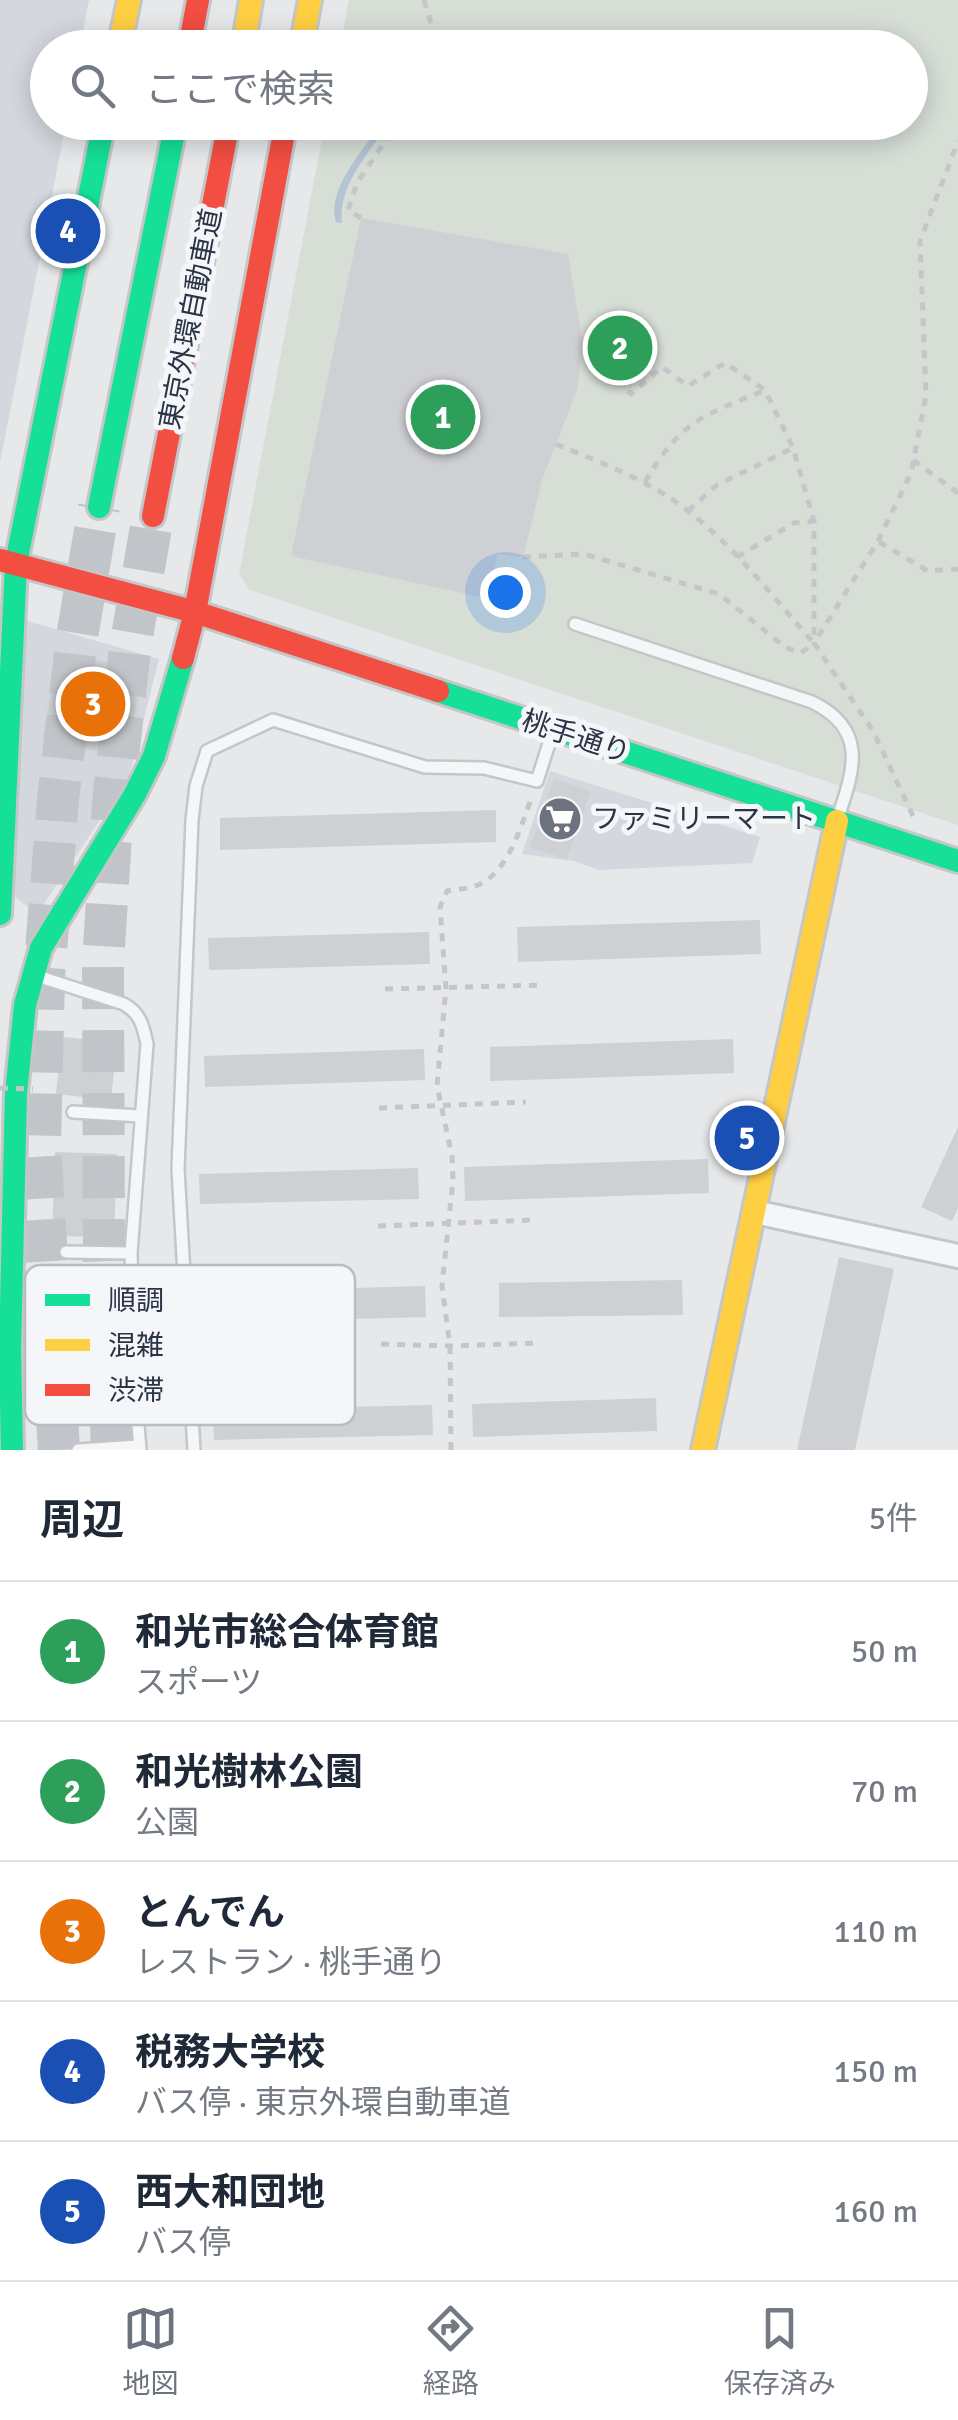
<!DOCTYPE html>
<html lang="ja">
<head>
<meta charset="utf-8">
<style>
	:root { --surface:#fff; --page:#f6f6f7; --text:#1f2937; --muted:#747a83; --line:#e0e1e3; --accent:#6c737f }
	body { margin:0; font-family:Signika,"Noto Sans JP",sans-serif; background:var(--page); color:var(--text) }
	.you { position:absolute; left:505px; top:592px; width:35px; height:35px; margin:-25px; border:8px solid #fff; border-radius:50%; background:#1a73e8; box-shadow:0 0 0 15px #1a73e833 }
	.badge { display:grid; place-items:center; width:65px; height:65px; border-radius:50%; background:var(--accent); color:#fff; font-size:32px; font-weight:700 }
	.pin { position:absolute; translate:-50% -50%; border:5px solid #fff; box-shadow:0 2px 10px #0006 }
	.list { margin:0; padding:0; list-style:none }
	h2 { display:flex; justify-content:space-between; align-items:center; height:130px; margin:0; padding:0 40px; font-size:42px }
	h2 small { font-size:32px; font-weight:400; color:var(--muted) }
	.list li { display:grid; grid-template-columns:65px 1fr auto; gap:30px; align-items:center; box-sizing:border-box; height:140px; padding:0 40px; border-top:2px solid var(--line) }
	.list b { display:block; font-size:38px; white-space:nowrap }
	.list p { margin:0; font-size:32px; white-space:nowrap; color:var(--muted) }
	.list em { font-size:32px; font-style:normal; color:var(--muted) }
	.icon { flex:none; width:55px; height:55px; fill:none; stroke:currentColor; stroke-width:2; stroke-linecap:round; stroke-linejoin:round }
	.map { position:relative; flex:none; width:958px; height:1450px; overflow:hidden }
	.search { position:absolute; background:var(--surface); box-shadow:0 5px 25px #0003; left:30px; right:30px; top:30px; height:110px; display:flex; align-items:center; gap:25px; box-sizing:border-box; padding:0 35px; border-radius:55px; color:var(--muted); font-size:38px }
	.sheet { height:830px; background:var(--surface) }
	nav { display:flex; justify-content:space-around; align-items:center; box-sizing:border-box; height:140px; border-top:2px solid var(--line); background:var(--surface); font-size:28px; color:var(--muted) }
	nav a { display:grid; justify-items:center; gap:5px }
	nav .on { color:var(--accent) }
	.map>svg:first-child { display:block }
	.built { fill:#d4d7dd }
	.green { fill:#d6ded6 }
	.water { fill:#b4c4d5 }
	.building { fill:#ced0d3 }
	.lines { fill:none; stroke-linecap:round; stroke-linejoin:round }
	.highway-tunnel { stroke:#c1c4c9; stroke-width:42; stroke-dasharray:42 21; stroke-linecap:butt }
	.lane-casing { stroke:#c4c6c8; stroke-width:16 }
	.street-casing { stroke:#c4c6c8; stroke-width:28 }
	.fast-casing { stroke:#c4c6c8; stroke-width:28 }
	.slow-casing { stroke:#c4c6c8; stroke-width:28 }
	.jam-casing { stroke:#c4c6c8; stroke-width:28 }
	.path { stroke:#c5c6ca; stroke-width:5; stroke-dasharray:8 8; stroke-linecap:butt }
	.lane { stroke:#f5f6f7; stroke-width:11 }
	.street { stroke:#f5f6f7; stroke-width:22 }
	.fast { stroke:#16e098; stroke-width:22 }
	.slow { stroke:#ffcf43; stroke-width:22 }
	.jam { stroke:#f24e42; stroke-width:22 }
	.path-bridge { stroke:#c5c6ca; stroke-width:5; stroke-dasharray:8 8; stroke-linecap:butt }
	.labels { text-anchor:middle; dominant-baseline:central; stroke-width:10; stroke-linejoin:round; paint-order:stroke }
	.street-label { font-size:28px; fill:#2b3445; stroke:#f4f6f9 }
	.poi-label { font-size:28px; fill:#2b3445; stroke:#f4f6f9; text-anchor:start }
	.key { fill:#f4f6f9; stroke:#b8bcc3; stroke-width:2.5 }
	.key-label { font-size:28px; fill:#2b3445 }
</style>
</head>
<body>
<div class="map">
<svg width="958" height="1450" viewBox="0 0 958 1450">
	<rect width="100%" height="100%" fill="#e6e8ea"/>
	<path class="built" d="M0,0h89l-9,47 -32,1v74l18,1 -66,340z
		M24,620l135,39 -30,118 -92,137 -26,-20z
		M550,771l210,66 -8,26 -153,7 -25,-9 -52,-7z"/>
	<path class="green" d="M349,0h609v825l-708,-235 -11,-16 86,-451 585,-1v-74l-570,-1z"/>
	<path class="water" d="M382,123h7c-19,29 -52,63 -47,100l-6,-1c-10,-33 28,-73 46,-99z"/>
	<path class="building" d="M361,218l207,36 15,91 -6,45 -35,90 -19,77 -25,-3 -12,44 -195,-42z
		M60,653l84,17 -18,87 -84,-18z
		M554,779l37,12 -24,68 -37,-12z
		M496,810v32l-276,8v-32z
		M760,920l1,34 -243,8 -1,-35z
		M429,932l1,32 -221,6 -1,-32z
		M62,1037l55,5 -6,58 -55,-6z
		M733,1039l1,34 -244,8v-34z
		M424,1049l1,31 -220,7 -1,-31z
		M958,1127v81l-6,13 -31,-14z
		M55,1152l62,2 -3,83 -62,-1z
		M708,1159l1,34 -244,8 -1,-34z
		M418,1168l1,31 -219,5 -1,-30z
		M839,1257l55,12 -39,181h-58z
		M682,1280l1,35 -184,2v-34z
		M425,1286l1,31 -218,6 -1,-31z
		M656,1398l1,33 -184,6 -1,-33z
		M432,1405l1,30 -219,5 -1,-30z"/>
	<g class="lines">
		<path class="highway-tunnel" d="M59,1450l-19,-304 4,-170 14,-176 19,-163 22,-130
			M112,1450l-8,-194 -1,-293 10,-159 17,-156 23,-132"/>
		<defs>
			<path id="lane" d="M575,624l237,78c55,27 43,66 26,115
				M34,975l90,29c17,10 19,22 23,40l-16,209 4,135 5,62
				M73,1112l67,4
				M66,1252l65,1
				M73,1389l62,-1
				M78,1450l60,-4
				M194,1450l-16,-281 14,-349 4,-34 11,-35 66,-31 152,47 59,1 53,13 16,-50"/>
			<path id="street" d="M755,1212l203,44"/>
			<path id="fast" d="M99,507l77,-385
				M438,691l520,170
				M0,914l16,-351 88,-441
				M12,1450l-2,-100 6,-257 9,-88 16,-57 94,-154 19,-38 29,-98"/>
			<path id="slow" d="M119,48l10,-48
				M243,48l8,-48
				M301,48l9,-48
				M703,1450l134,-629"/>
			<path id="jam" d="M189,48l9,-48
				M153,516l76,-394
				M0,560l195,52 243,79
				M183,658l12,-46 91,-490"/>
		</defs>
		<use href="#lane" class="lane-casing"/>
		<use href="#street" class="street-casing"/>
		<use href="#fast" class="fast-casing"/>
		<use href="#slow" class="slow-casing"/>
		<use href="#jam" class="jam-casing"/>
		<path class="path" d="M424,0l9,30 -1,18
			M361,218l-13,-8 9,-27 41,-61
			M583,345l48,49 31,-27 26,19 37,-23 40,27 28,58 21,73v119
			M556,444c45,19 93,36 132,67 47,36 85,86 124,130
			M913,460l45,33
			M645,482c37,-62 55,-65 120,-92
			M688,511l29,-26 76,-37
			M879,542l49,29 30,-2
			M523,557l61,-3 135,40 66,53 16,6 13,-10
			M737,557l57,-34 20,-2
			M913,816l-40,-85 -59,-88 64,-102 33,-68 15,-77 -6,-155 38,-100
			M385,989l160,-4
			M379,1108l147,-6
			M378,1226l155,-6
			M381,1344l69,2 90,-3
			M451,1450l-1,-104 -8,-60 11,-106 -1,-24 -15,-70 9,-98 -6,-81 7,-16c10,-2 22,-2 31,-6 31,-13 43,-60 54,-88"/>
		<use href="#lane" class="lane"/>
		<use href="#street" class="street"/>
		<use href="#fast" class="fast"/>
		<use href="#slow" class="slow"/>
		<use href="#jam" class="jam"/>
		<path class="path-bridge" d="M0,1088l33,1"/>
	</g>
	<defs>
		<symbol id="supermarket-disc" viewBox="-11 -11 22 22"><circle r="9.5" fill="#6c737f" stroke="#f4f6f9"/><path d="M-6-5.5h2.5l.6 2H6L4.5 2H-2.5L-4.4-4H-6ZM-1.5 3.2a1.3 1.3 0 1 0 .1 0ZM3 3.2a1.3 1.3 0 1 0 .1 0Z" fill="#fff"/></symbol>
	</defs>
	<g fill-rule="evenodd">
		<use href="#supermarket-disc" x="535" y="794" width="50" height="50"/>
	</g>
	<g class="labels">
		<g class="street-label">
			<text transform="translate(191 319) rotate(-79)">東京外環自動車道</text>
			<text transform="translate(576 737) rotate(18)">桃手通り</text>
		</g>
		<g class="poi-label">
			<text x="592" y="819">ファミリーマート</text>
		</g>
	</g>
	<rect x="25" y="1265" width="330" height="160" rx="15" class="key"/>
	<rect x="45" y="1294" width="45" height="12" fill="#16e098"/>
	<rect x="45" y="1339" width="45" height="12" fill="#ffcf43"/>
	<rect x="45" y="1384" width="45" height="12" fill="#f24e42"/>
	<g class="key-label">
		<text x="108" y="1310">順調</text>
		<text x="108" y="1355">混雑</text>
		<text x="108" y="1400">渋滞</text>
	</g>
</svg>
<div class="you"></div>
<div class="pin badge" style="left:443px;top:417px;background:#2e9e5b">1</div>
<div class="pin badge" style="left:620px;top:348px;background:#2e9e5b">2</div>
<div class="pin badge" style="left:93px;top:704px;background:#e8710a">3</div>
<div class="pin badge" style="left:68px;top:231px;background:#1a4fb4">4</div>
<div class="pin badge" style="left:747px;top:1138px;background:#1a4fb4">5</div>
<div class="search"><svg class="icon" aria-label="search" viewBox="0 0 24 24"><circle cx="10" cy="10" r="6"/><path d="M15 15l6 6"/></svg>ここで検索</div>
</div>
<section class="sheet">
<h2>周辺<small>5件</small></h2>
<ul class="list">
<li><span class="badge" style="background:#2e9e5b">1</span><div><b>和光市総合体育館</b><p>スポーツ</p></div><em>50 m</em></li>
<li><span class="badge" style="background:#2e9e5b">2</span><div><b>和光樹林公園</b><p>公園</p></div><em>70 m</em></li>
<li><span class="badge" style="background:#e8710a">3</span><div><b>とんでん</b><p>レストラン · 桃手通り</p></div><em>110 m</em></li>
<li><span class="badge" style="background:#1a4fb4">4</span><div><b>税務大学校</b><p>バス停 · 東京外環自動車道</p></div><em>150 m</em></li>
<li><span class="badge" style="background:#1a4fb4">5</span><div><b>西大和団地</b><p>バス停</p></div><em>160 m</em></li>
</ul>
</section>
<nav>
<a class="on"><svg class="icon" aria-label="map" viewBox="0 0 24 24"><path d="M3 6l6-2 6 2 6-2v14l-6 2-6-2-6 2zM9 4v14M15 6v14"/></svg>地図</a>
<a><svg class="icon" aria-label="directions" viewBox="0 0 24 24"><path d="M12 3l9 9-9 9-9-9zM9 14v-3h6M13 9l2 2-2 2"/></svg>経路</a>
<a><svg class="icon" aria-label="saved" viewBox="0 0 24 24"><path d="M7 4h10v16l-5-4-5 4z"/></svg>保存済み</a>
</nav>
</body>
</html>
